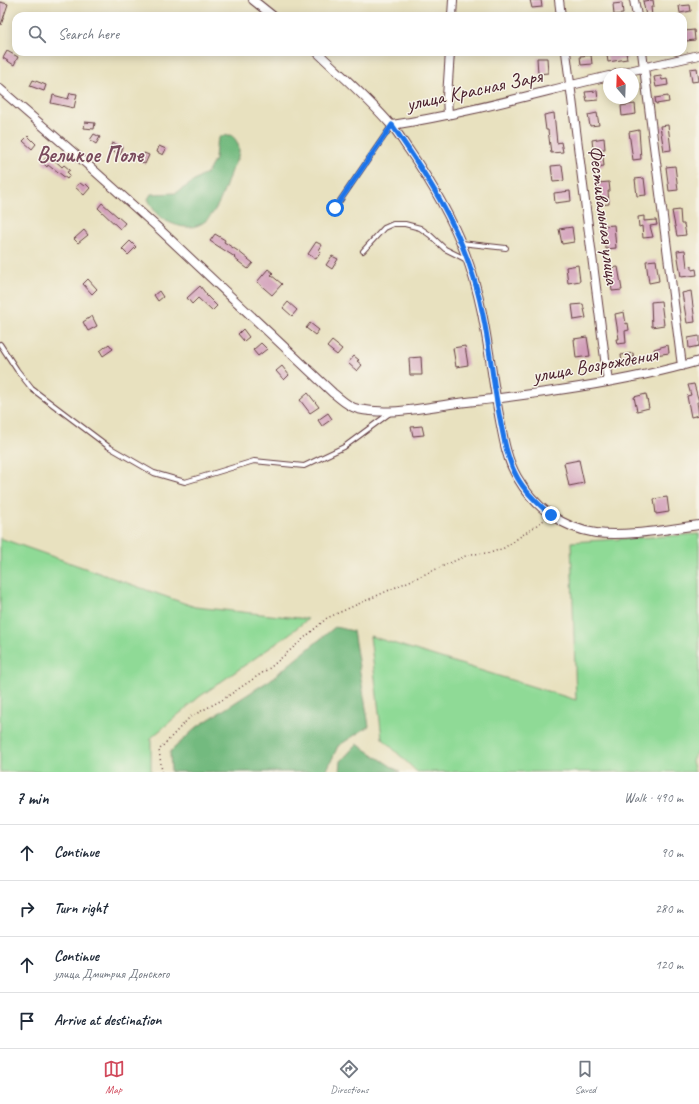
<!DOCTYPE html>
<html lang="en">
<head>
<meta charset="utf-8">
<style>
	:root { --surface:#fff; --page:#f2f2f3; --text:#1f2937; --muted:#747a83; --line:#e0e1e3; --accent:#d1495b }
	body { margin:0; font-family:Caveat,sans-serif; background:var(--page); color:var(--text) }
	.compass { position:absolute; left:603px; top:68px; width:36px; height:36px; border-radius:50%; background:var(--surface); box-shadow:0 2px 10px #0003; rotate:341deg }
	.stop { position:absolute; width:12px; height:12px; margin:-9px; border:3px solid #1a73e8; border-radius:50%; background:#fff }
	.stop.end { background:#1a73e8; border-color:#fff; box-shadow:0 1px 4px #0008 }
	.list { margin:0; padding:0; list-style:none }
	h2 { display:flex; justify-content:space-between; align-items:center; height:52px; margin:0; padding:0 16px; font-size:17px }
	h2 small { font-size:13px; font-weight:400; color:var(--muted) }
	.list li { display:grid; grid-template-columns:26px 1fr auto; gap:12px; align-items:center; box-sizing:border-box; height:56px; padding:0 16px; border-top:1px solid var(--line) }
	.list b { display:block; font-size:15px; white-space:nowrap }
	.list p { margin:0; font-size:13px; white-space:nowrap; color:var(--muted) }
	.list em { font-size:13px; font-style:normal; color:var(--muted) }
	.icon { flex:none; width:22px; height:22px; fill:none; stroke:currentColor; stroke-width:2; stroke-linecap:round; stroke-linejoin:round }
	.map { position:relative; flex:none; width:699px; height:772px; overflow:hidden }
	.search { position:absolute; background:var(--surface); box-shadow:0 2px 10px #0003; left:12px; right:12px; top:12px; height:44px; display:flex; align-items:center; gap:10px; box-sizing:border-box; padding:0 14px; border-radius:12px; color:var(--muted); font-size:15px }
	.sheet { height:276px; background:var(--surface) }
	nav { display:flex; justify-content:space-around; align-items:center; box-sizing:border-box; height:56px; border-top:1px solid var(--line); background:var(--surface); font-size:11px; color:var(--muted) }
	nav a { display:grid; justify-items:center; gap:2px }
	nav .on { color:var(--accent) }
	.map>svg:first-child { display:block }
	.green { fill:#8fda96; stroke:#6c7c60 }
	.forest { fill:#73ba7f; stroke:#5e6c55 }
	.building { fill:#d29eb9 }
	.lines { fill:none; stroke-linecap:round; stroke-linejoin:round }
	.service-casing { stroke:#623c41; stroke-width:6 }
	.minor-casing { stroke:#623c41; stroke-width:10 }
	.path { stroke:#623c41; stroke-width:1.5; stroke-dasharray:1 3; stroke-linecap:butt }
	.service { stroke:#fff; stroke-width:4 }
	.minor { stroke:#fff; stroke-width:8 }
	.route { stroke:#1a73e8; stroke-width:5 }
	.labels { text-anchor:middle; dominant-baseline:central; stroke-width:3; stroke-linejoin:round; paint-order:stroke }
	.street-label { font-size:20px; fill:#4a1f2b; stroke:#f7f3e8 }
	.quarter-label { font-size:22px; font-weight:bold; fill:#7a4b5d; stroke:#f7f3e8 }
</style>
</head>
<body>
<div class="map">
<svg width="699" height="772" viewBox="0 0 699 772">
	<rect width="100%" height="100%" fill="#f7f3e8"/>
	<filter id="ink" filterUnits="userSpaceOnUse"><feTurbulence type="fractalNoise" baseFrequency=".025" numOctaves="2"/><feDisplacementMap in="SourceGraphic" scale="8" xChannelSelector="R" yChannelSelector="G"/><feConvolveMatrix kernelMatrix="1 2 1 2 8 2 1 2 1" color-interpolation-filters="sRGB"/></filter>
	<filter id="wash" filterUnits="userSpaceOnUse"><feTurbulence type="fractalNoise" baseFrequency=".012" numOctaves="4" result="noise"/><feDisplacementMap in="SourceGraphic" scale="16" xChannelSelector="R" yChannelSelector="G"/><feGaussianBlur stdDeviation="0.9" result="paint"/><feColorMatrix in="noise" values="0 0 0 0 0 0 0 0 0 0 0 0 0 0 0 0 0 1.4 0 .05"/><feComposite in="paint" operator="in"/></filter>
	<g filter="url(#wash)">
		<rect width="100%" height="100%" fill="#e8e1bf"/>
		<path class="green" d="M699,534v213l-7,14 3,11h-278l-35,-34 -12,-102 206,64 -5,-158z
			M0,538l195,69 113,12 -24,19 -85,59 -48,41v34h-151z"/>
		<path class="forest" d="M231,135c5,4 8,9 8,16 0,6 -5,14 -8,20 -9,25 -19,66 -55,54 -17,-6 -20,-10 -28,-26l3,-5 25,-1 32,-21 7,-13 1,-13 4,-10z
			M335,627l18,4 16,95 -31,20 -12,26h-155l-1,-20 27,-25 73,-47z
			M357,744l43,28h-60l1,-11z"/>
		<g id="blocks">
			<path class="building" d="M530,0h11l1,7 -10,1z
				M653,0l1,7h-3l1,9h-6l-3,-15z
				M0,2l8,2 -7,21 -1,-1z
				M622,3l1,11 -9,1 -1,-11z
				M690,5l1,6 -11,2 -1,-7z
				M694,30l1,10 -9,1 -1,-10z
				M7,51l11,6 -4,8 -11,-7z
				M616,52h10l1,7 -19,3 -1,-7z
				M591,55l1,9 -11,1 -1,-9z
				M537,58h10l1,15 -10,1z
				M697,68l2,13 -7,1 -2,-13z
				M661,76l1,4 5,-1 1,6 -12,2 -2,-10z
				M33,80l13,5 -2,6 -14,-5z
				M597,91l1,9 -11,1 -2,-9z
				M70,93l7,1 -3,14 -23,-5 2,-8 15,4z
				M668,96l1,6 -13,2 -1,-6z
				M635,104l1,10 -14,2 -1,-10z
				M554,113l3,30 4,-1 2,10 -12,1 -3,-23h-2l-2,-15z
				M597,113l2,12 -9,1 -2,-11z
				M85,122l10,1 -1,6 -10,-1z
				M668,125l3,25 -7,1 -4,-25z
				M639,130l2,29 -8,1 -4,-28z
				M94,134l6,3 -4,7 -6,-4z
				M28,136l8,8 -4,5 -9,-8z
				M604,138l1,11h-3l2,17 -9,1 -3,-27z
				M112,143l11,4 -3,8 -11,-5z
				M159,146l7,3 -3,6 -6,-3z
				M144,153l5,2 -4,9 -5,-3z
				M49,155l13,12 2,-2 6,5 -3,2 3,3 -3,4 -14,-11v1l-5,-4 -1,2 -5,-5z
				M562,165l2,16 -11,1 -2,-16z
				M675,166l3,24 -9,1 -3,-24z
				M644,178l2,17 -9,1 -2,-17z
				M609,182l1,9h-2l1,13 -9,1 -2,-22z
				M80,183l4,3 2,-2 4,4 -6,7 -9,-8z
				M570,191l1,10 -16,2 -1,-10z
				M102,203l23,20 -5,6 -22,-21z
				M680,210l1,14h3l2,11 -9,1 -5,-25z
				M644,216v5l12,-1 1,5 -7,1 3,11 -10,1 -1,-12 -3,1 -1,-10z
				M614,225l2,23 -10,1 -3,-23z
				M572,227l2,15 -12,2 -3,-15z
				M84,230l4,5 -10,8 -4,-4z
				M215,234l10,6 -1,2 14,9 15,12 -5,6 -14,-11 1,-1 -25,-16z
				M130,241l6,6 -8,8 -6,-6z
				M316,242l6,3 -3,5 2,2 -5,7 -8,-5z
				M685,250l2,17 5,-1v4l4,-1 1,6 -16,2 -4,-26z
				M332,256l6,3 -6,10 -6,-4z
				M656,260l3,21 -10,2 -3,-22z
				M578,265l2,16 -12,2 -2,-16z
				M618,267l4,23 -10,1 -3,-23z
				M268,269l5,4 -2,2 11,9 -10,11 -15,-13z
				M88,279l9,10 -5,5 -9,-10z
				M200,286l7,9h-1l11,11 -5,5 -14,-13 -6,6 -5,-6z
				M159,291l4,6 -5,4 -4,-6z
				M691,291l4,31 -8,1 -5,-30z
				M661,301l3,24 -12,2 -1,-25z
				M288,302l9,8 -5,6 -9,-8z
				M583,304l3,14 -12,2 -2,-15z
				M624,312l2,12 2,-1 1,7 -4,1 1,12 -9,1 -1,-5h3l-4,-25z
				M92,316l5,10 -9,5 -5,-9z
				M310,323l9,7 -4,5 -9,-7z
				M243,329l6,8 -5,4 -6,-7z
				M699,336v10l-10,2 -1,-10z
				M587,337l3,19 -14,2 -2,-19z
				M332,341l10,8 -5,6 -10,-8z
				M261,343l6,6 -9,7 -5,-6z
				M109,344l4,5 -10,7 -3,-5z
				M668,345l1,8 -14,2 -1,-6z
				M465,346l3,19 -12,2 -3,-19z
				M633,353l1,8 -12,2 -1,-8z
				M354,356l5,4 -2,1 5,4 -5,6 -9,-8z
				M421,357l1,18h-12l-1,-17z
				M282,366l7,9 -5,5 -8,-9z
				M694,384l5,18h-2l2,13 -8,2 -4,-21 4,-1 -3,-10z
				M308,393l11,14 -9,6 -10,-13z
				M646,394l3,14 -12,3 -3,-14z
				M328,413l4,6 -10,7 -4,-6z
				M422,426l2,9 -11,1 -2,-9z
				M579,460l5,23 -15,3 -5,-23z
				M667,497l2,15 -13,2 -2,-15z"/>
		</g>
	</g>
	<g filter="url(#ink)">
		<use href="#blocks" fill-opacity="0" stroke="#623c41" stroke-width="1"/>
		<g class="lines">
			<defs>
				<path id="service" d="M335,208l57,-83
					M461,243l45,5
					M363,251l21,-23 9,-4h12l15,4 10,7 15,14 22,11
					M0,344l17,26 15,19 77,58 45,26 31,9 69,-21 50,5 40,-19 46,-34"/>
				<path id="minor" d="M253,0l20,16
					M559,0l2,16
					M634,0l3,16
					M452,16l1,-16
					M317,52c25,24 52,47 74,73 7,7 12,17 18,25 22,32 42,66 56,103 20,51 24,108 34,162 4,21 7,43 18,62 17,30 45,51 79,56 30,4 72,-4 103,-8
					M566,52l42,330
					M642,52l40,314
					M616,74l83,-19
					M0,89l89,77 67,60 177,167c8,6 15,14 25,16 33,7 68,-2 100,-6 79,-9 165,-20 241,-42
					M448,115l-1,-18 3,-45
					M392,125c73,-11 145,-32 217,-49"/>
			</defs>
			<use href="#service" class="service-casing"/>
			<use href="#minor" class="minor-casing"/>
			<path class="path" d="M162,772l-3,-22 31,-33 32,-17 49,-33 56,-49 143,-64 20,-1 14,-5 40,-28"/>
			<use href="#service" class="service"/>
			<use href="#minor" class="minor"/>
		</g>
	</g>
	<g class="lines" filter="url(#ink)">
		<path class="route" d="M335,208l57,-83c34,49 65,97 82,154 14,46 17,94 26,140 4,20 7,40 17,58 8,15 21,27 34,38"/>
	</g>
	<g class="labels">
		<g class="street-label">
			<text transform="translate(474 90) rotate(-12)">улица Красная Заря</text>
			<text transform="translate(604 215) rotate(83)">Фестивальная улица</text>
			<text transform="translate(595 365) rotate(-10)">улица Возрождения</text>
		</g>
		<g class="quarter-label">
			<text x="90" y="155">Великое Поле</text>
		</g>
	</g>
</svg>
<svg class="compass" viewBox="-18 -18 36 36"><path d="M0-13l5 13h-10z" fill="#e53935"/><path d="M0 13l5-13h-10z" fill="#747a83"/></svg>
<div class="stop" style="left:335px;top:208px"></div>
<div class="stop end" style="left:551px;top:515px"></div>
<div class="search"><svg class="icon" aria-label="search" viewBox="0 0 24 24"><circle cx="10" cy="10" r="6"/><path d="M15 15l6 6"/></svg>Search here</div>
</div>
<section class="sheet">
<h2>7 min<small>Walk · 490 m</small></h2>
<ul class="list">
<li><svg class="icon" aria-label="ahead" viewBox="0 0 24 24"><path d="M12 20V5M6 11l6-6 6 6"/></svg><div><b>Continue</b></div><em>90 m</em></li>
<li><svg class="icon" aria-label="right" viewBox="0 0 24 24"><path d="M7 20v-9h11M14 6l5 5-5 5"/></svg><div><b>Turn right</b></div><em>280 m</em></li>
<li><svg class="icon" aria-label="ahead" viewBox="0 0 24 24"><path d="M12 20V5M6 11l6-6 6 6"/></svg><div><b>Continue</b><p>улица Дмитрия Донского</p></div><em>120 m</em></li>
<li><svg class="icon" aria-label="arrive" viewBox="0 0 24 24"><path d="M6 21V4h12l-3 4 3 4H6"/></svg><div><b>Arrive at destination</b></div></li>
</ul>
</section>
<nav>
<a class="on"><svg class="icon" aria-label="map" viewBox="0 0 24 24"><path d="M3 6l6-2 6 2 6-2v14l-6 2-6-2-6 2zM9 4v14M15 6v14"/></svg>Map</a>
<a><svg class="icon" aria-label="directions" viewBox="0 0 24 24"><path d="M12 3l9 9-9 9-9-9zM9 14v-3h6M13 9l2 2-2 2"/></svg>Directions</a>
<a><svg class="icon" aria-label="saved" viewBox="0 0 24 24"><path d="M7 4h10v16l-5-4-5 4z"/></svg>Saved</a>
</nav>
</body>
</html>
